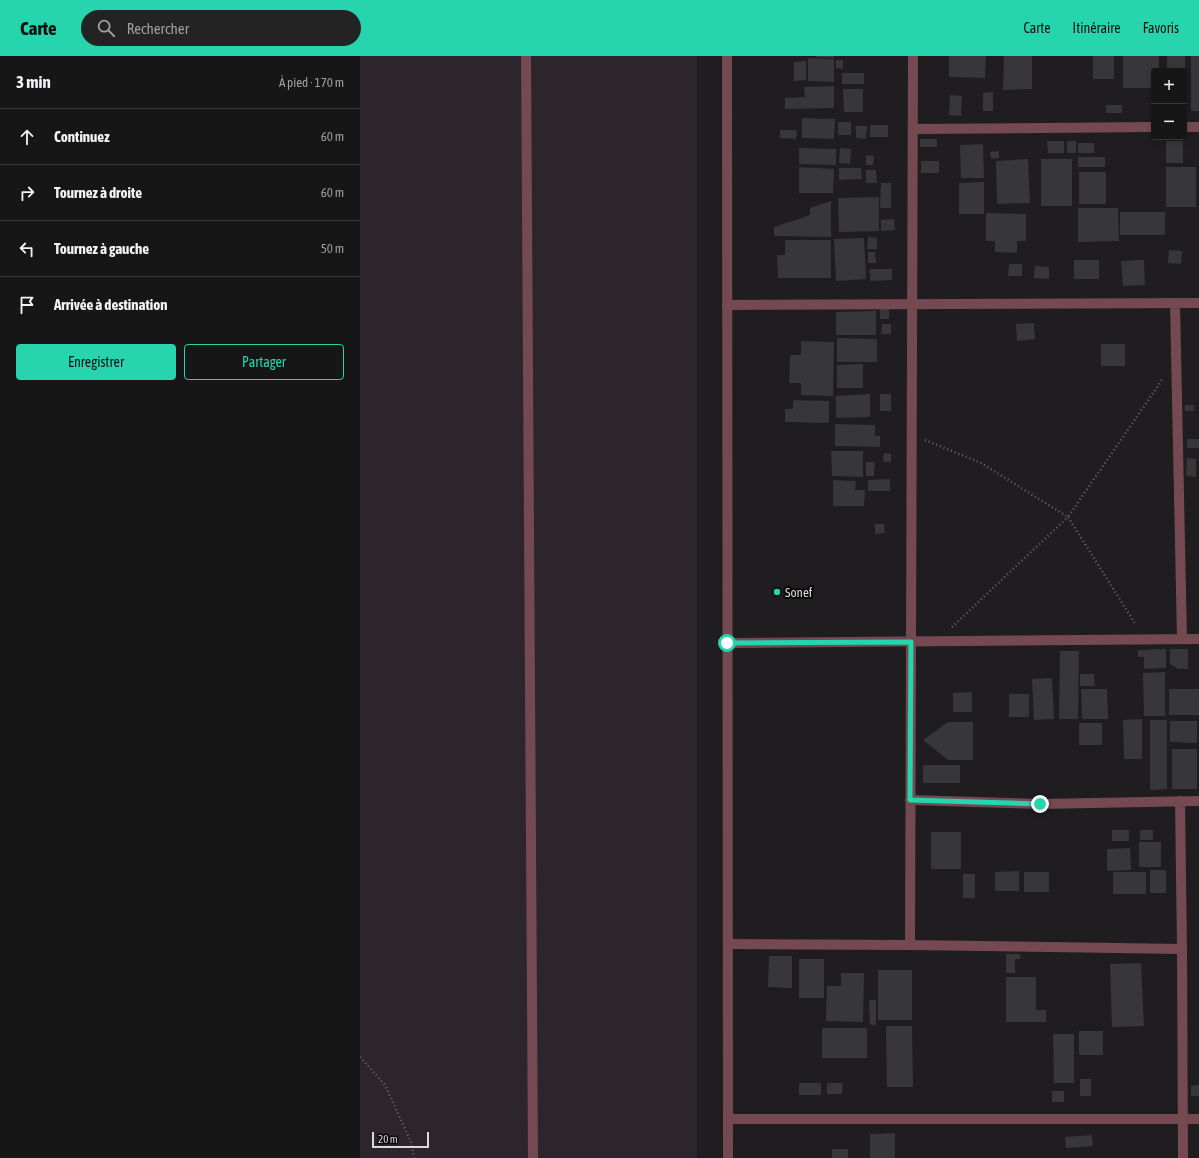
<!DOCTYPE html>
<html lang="fr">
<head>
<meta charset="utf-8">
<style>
	:root { --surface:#171617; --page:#242324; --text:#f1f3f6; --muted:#9e9fa1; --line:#363536; --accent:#26d5ae }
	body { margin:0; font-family:"Asap Condensed",sans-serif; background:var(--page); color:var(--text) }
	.controls { position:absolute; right:12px; top:12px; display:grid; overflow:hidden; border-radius:4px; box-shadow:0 2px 6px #0003 }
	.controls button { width:36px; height:36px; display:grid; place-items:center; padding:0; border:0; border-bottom:1px solid var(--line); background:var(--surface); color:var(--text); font:20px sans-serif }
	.scale { position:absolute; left:12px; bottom:10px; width:57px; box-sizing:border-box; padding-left:4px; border:2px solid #dbd9da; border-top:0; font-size:11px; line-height:14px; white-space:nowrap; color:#dbd9da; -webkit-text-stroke:3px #080808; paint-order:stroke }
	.stop { position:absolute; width:12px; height:12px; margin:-9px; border:3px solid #26d5ae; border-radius:50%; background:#fff }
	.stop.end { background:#26d5ae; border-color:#fff; box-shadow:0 1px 4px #0008 }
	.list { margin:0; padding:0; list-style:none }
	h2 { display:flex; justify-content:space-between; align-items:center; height:52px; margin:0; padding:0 16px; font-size:17px }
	h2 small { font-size:13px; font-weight:400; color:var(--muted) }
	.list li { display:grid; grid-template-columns:26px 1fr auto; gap:12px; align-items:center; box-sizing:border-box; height:56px; padding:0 16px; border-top:1px solid var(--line) }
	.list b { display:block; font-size:15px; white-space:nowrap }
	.list em { font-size:13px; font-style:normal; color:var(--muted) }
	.actions { display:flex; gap:8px; padding:12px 16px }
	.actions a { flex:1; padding:9px 0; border:1px solid var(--accent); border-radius:4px; text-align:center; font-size:14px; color:var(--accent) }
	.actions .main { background:var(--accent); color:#111 }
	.icon { flex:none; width:22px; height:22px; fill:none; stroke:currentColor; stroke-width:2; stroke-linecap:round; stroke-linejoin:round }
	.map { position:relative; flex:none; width:839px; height:1102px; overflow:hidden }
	header { display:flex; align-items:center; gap:24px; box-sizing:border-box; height:56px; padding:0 20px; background:var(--accent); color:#111 }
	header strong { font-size:19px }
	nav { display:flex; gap:22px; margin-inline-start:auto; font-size:14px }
	.search { width:280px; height:36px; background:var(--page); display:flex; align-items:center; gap:10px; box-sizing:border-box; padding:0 14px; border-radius:22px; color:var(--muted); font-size:15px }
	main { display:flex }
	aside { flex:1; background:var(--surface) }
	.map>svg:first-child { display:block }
	.built { fill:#2c252b }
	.building { fill:#373639 }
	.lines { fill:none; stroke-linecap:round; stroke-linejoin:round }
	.path { stroke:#696769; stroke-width:2.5; stroke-dasharray:1 3; stroke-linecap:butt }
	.service { stroke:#744952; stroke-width:10 }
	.minor { stroke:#744952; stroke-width:10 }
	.tertiary { stroke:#744952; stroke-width:10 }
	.route { stroke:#26d5ae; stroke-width:5 }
	.poi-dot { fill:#26d5ae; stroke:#080808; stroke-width:1.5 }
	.labels { text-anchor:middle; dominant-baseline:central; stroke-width:4; stroke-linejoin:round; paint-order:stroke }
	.poi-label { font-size:13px; fill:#dbd9da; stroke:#080808; text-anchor:start }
</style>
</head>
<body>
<header>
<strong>Carte</strong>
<div class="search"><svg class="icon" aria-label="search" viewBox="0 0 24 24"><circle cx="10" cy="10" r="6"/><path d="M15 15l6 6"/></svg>Rechercher</div>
<nav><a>Carte</a><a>Itinéraire</a><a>Favoris</a></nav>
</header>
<main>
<aside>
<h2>3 min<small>À pied · 170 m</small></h2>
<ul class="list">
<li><svg class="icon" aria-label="ahead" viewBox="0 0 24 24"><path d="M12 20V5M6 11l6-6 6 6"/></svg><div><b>Continuez</b></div><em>60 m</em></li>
<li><svg class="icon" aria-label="right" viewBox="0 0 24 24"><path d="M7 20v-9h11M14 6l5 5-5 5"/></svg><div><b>Tournez à droite</b></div><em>60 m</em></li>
<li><svg class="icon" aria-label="left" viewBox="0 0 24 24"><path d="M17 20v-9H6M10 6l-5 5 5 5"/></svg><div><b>Tournez à gauche</b></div><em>50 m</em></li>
<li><svg class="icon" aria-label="arrive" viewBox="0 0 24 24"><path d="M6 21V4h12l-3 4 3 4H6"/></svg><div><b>Arrivée à destination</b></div></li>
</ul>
<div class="actions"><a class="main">Enregistrer</a><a>Partager</a></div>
</aside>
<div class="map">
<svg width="839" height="1102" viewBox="0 0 839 1102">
	<rect width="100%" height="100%" fill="#1f1d1f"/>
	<path class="built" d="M0,0h337v1102h-337z"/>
	<path class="building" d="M456,0h18v2l-18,-1z
		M589,0h37l-1,22 -36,-1z
		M644,0h28v33l-29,1z
		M733,0h21v23h-21z
		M763,0h36v15h-5v17h-31z
		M807,0h18v15h-18z
		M831,0h8v55h-8z
		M448,2l26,1v23l-26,-1z
		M476,4h7v9l-7,-1z
		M446,5v19l-12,1v-19z
		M482,17h22v11h-22z
		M474,30v22l-49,1v-11l20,-1 -1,-10z
		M483,33h20v23h-19z
		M633,36v19h-10v-18z
		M590,39l12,1 -1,20 -12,-1z
		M746,49h16v8h-16z
		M442,62l33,1 -1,20 -32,-1z
		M478,66h13v13h-13z
		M510,69h18v12h-18z
		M496,70h11l-1,13 -10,-1z
		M420,74h17l-1,9 -16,-1z
		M560,83h17v8h-17z
		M687,85h17v12h-16z
		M707,85h9v12h-9z
		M806,85h17v22h-17z
		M718,87h16v10h-16z
		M623,88l1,34h-23l-1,-33z
		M439,92l37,1v16l-37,-1z
		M480,92l11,1 -1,15 -11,-1z
		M639,95v7l-8,1 -1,-7z
		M506,99l8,1 -1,9h-7z
		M718,101h27v10h-27z
		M668,103l2,44 -33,1 -1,-43z
		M681,103h31v47h-31z
		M561,105h18v12h-18z
		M439,111l35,2 -1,24h-34z
		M806,111h30v40h-30z
		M479,112h22l1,11 -23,1z
		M506,114h10l1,13h-11z
		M719,116h27v32h-27z
		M624,126v32h-25v-31z
		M521,127h10v25h-11z
		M519,141v34l-40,1 -1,-34z
		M471,145v36l-57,-1v-9l36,-12v-7z
		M718,152h40l1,33 -41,1z
		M760,156h45v23h-45z
		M626,157l40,1v27h-9v12l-22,-1v-11h-9z
		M534,163l1,11 -14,1v-11z
		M508,181l9,1v11h-10z
		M504,182l2,41 -30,2 -2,-42z
		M425,184h46v38h-53l-1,-23h8z
		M809,194l13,1 -1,13 -13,-1z
		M508,196h7l1,11h-8z
		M714,204h25v19h-25z
		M784,204l1,25 -22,1 -2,-25z
		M649,208h13v12h-14z
		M675,210l14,1v12l-15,-1z
		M510,213h22v11l-22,1z
		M520,251l9,1v11h-9z
		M516,255v24h-40v-23z
		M674,267l1,16 -18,2 -1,-17z
		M522,268h9v10h-10z
		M477,282l40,1v23h-40z
		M441,285l33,1 -1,54 -32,-1v-12h-12l1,-28h11z
		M741,288h24v22h-24z
		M503,308v24h-26v-23z
		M510,338v23l-34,1v-22z
		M520,338h11v17h-11z
		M433,344l36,1v22l-44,-1v-13h8z
		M825,349h9v6h-9z
		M475,368l40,1v11h5v11l-45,-1z
		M827,383h12v9h-12z
		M471,395h32v26l-31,-1z
		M524,397l7,1v8h-8z
		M827,402l9,1v18l-10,-1z
		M506,406h9l-1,14h-8z
		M530,423v12h-22v-11z
		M473,424l23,1 -1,9h10l-1,16h-31z
		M515,468h9l1,9 -10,1z
		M806,593v19l-22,1v-12h-6v-7z
		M810,593h18v20h-10l-8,-5z
		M700,595h19l-1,68h-19z
		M805,616v44h-21l-1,-43z
		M720,618h14l1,12h-15z
		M692,622l2,41 -20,1 -2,-41z
		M721,633h26l1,30h-26z
		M809,633h30v26h-30z
		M612,636v20h-19v-19z
		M649,638h20v23h-20z
		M782,663v40h-18l-1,-39z
		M790,664h17v69l-17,1z
		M810,665h27v22l-27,-1z
		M588,666h25v38h-25l-25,-20z
		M719,667h23v22h-23z
		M812,693h25v40h-25z
		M563,709h37v18h-37z
		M752,774h17v11h-17z
		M780,774h13v10h-13z
		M571,776h30v37h-30z
		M779,786h22v25h-22z
		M770,792l1,22 -24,1v-22z
		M790,814h16v23h-16z
		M659,815v20h-24v-19z
		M664,816h25v20h-25z
		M753,816h33v22h-33z
		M603,818h12v24h-12z
		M646,898h14v5h-5v14h-9z
		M409,900h23v32l-24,-1z
		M439,903h25v39h-25z
		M781,907l3,63 -32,1 -2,-63z
		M518,914h34v50h-34z
		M481,917h23l-1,49 -37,-1 1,-35h14z
		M646,921h30v33h10v12h-40z
		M509,944h7v26l-6,-2z
		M526,970h26l1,61h-26z
		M462,972h45v30h-45z
		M719,975h24v24h-24z
		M693,978h21v49h-20z
		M720,1023h11v17h-11z
		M439,1027h22v12h-22z
		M467,1027h16l-1,11h-15z
		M839,1029v11h-8v-10z
		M692,1035h12v11h-12z
		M535,1077v25h-25v-24z
		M732,1079l1,11 -27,2 -1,-11z
		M472,1093h16v9h-16z"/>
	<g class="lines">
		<path class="path" d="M565,384l56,23 87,54 94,-137
			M592,571l116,-110 68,108
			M0,1001l25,28 26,57 3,16"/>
		<path class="service" d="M166,0l7,1102"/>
		<path class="minor" d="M824,71h15
			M553,73l241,-2
			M815,247l7,336
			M367,249l472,-2
			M367,587l472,-4
			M550,744l130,4 159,-3
			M820,745l2,148 1,209
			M368,888l182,1 272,4
			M550,889l3,-889
			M368,1063h471"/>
		<path class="tertiary" d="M367,0l1,1102"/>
	</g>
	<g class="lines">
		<path class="route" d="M367,587l184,-1 -1,158 130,4"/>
	</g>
	<circle class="poi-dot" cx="417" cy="536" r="4"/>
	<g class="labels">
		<g class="poi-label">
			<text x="425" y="536">Sonef</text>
		</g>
	</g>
</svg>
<div class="controls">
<button>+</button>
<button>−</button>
</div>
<div class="scale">20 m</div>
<div class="stop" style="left:367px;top:587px"></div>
<div class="stop end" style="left:680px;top:748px"></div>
</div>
</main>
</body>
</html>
